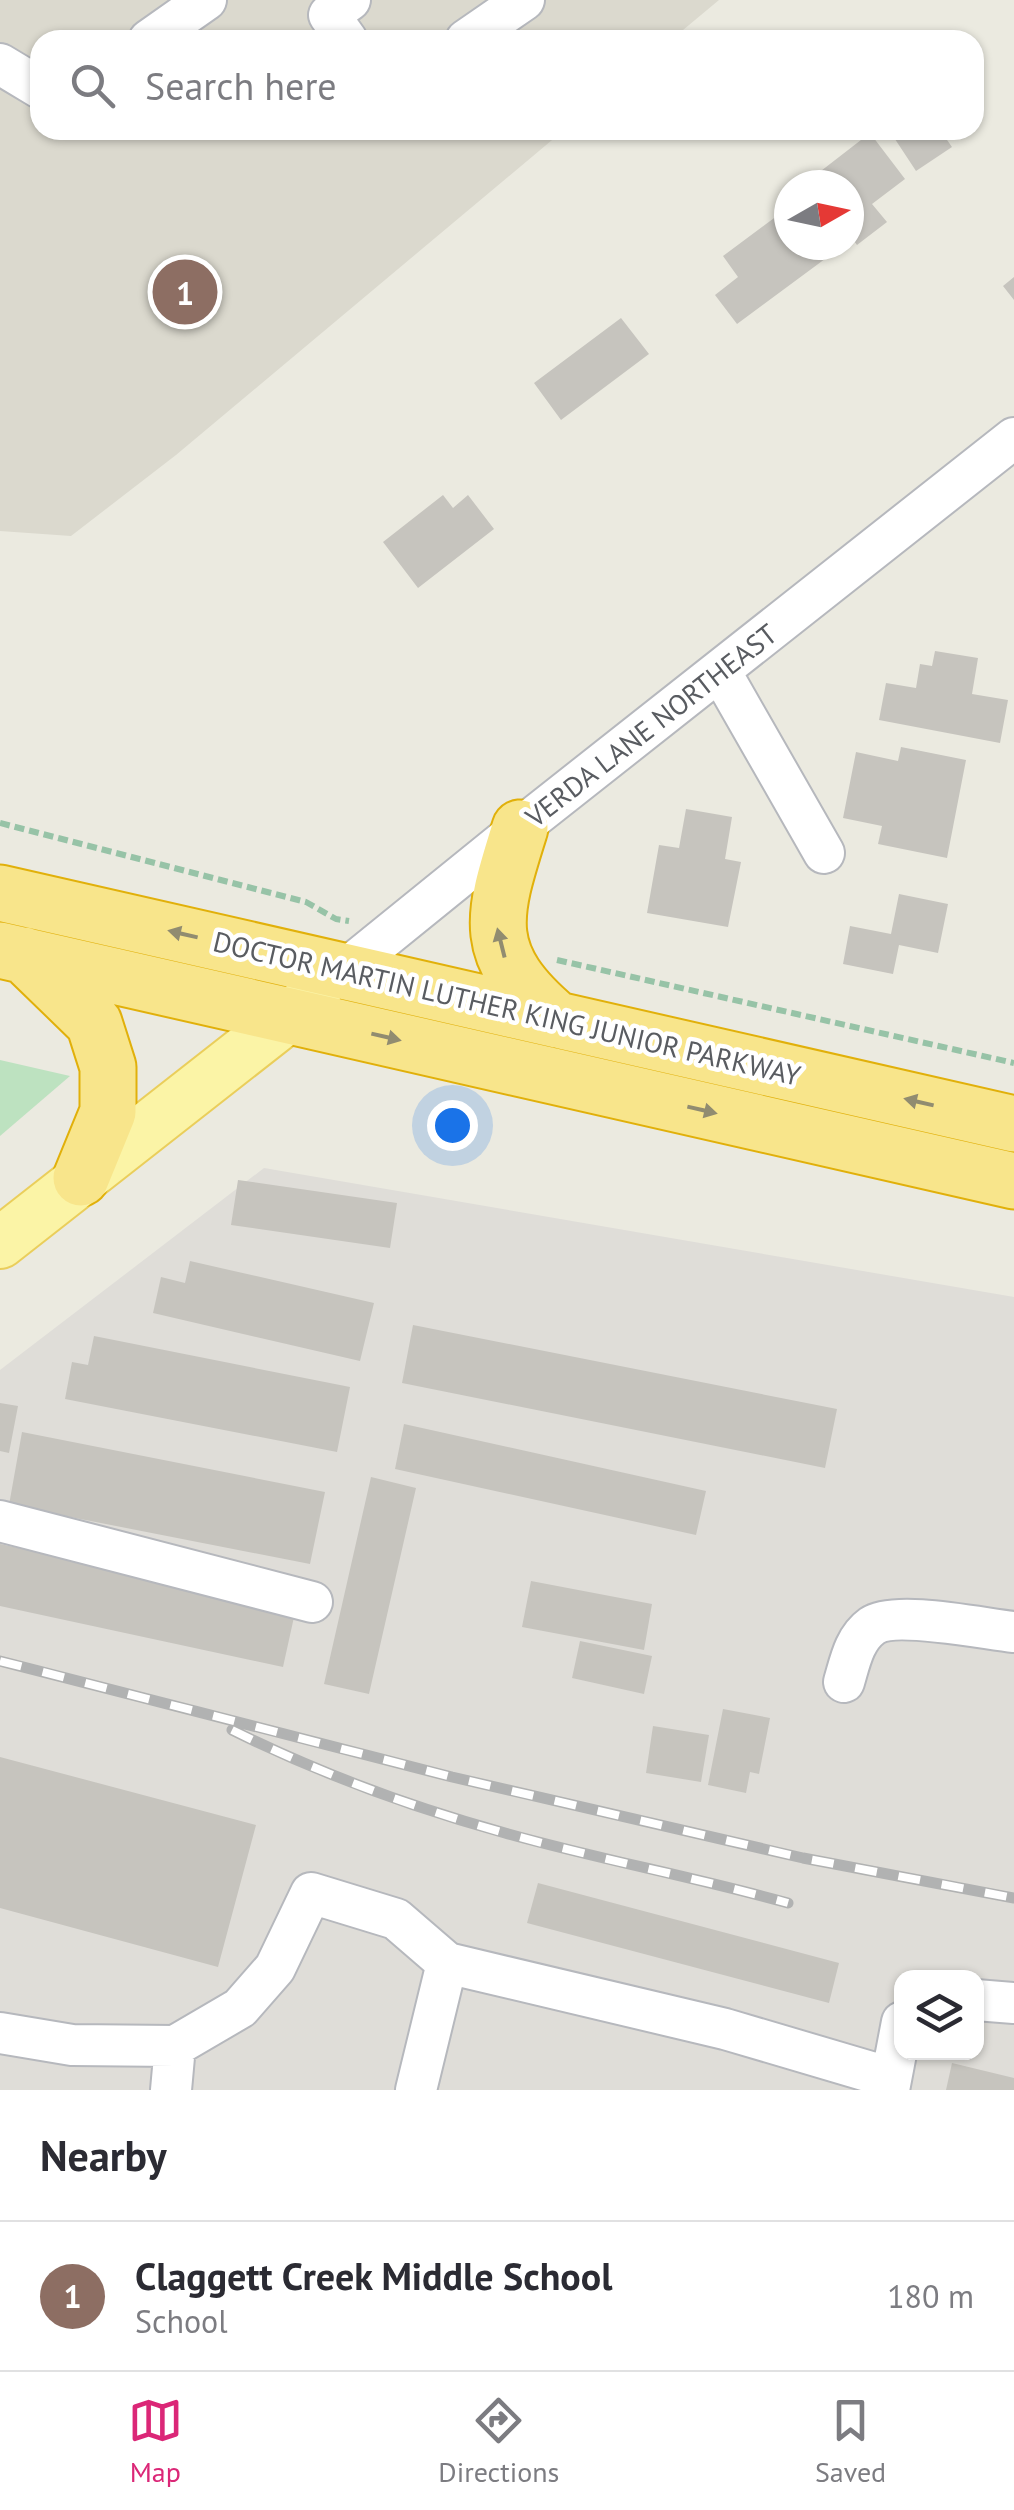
<!DOCTYPE html>
<html lang="en">
<head>
<meta charset="utf-8">
<style>
	:root { --surface:#fff; --page:#f7f7f7; --text:#2b2b33; --muted:#7c7c81; --line:#e1e1e2; --accent:#db2777 }
	body { margin:0; font-family:"PT Sans",sans-serif; background:var(--page); color:var(--text) }
	.controls { position:absolute; right:30px; bottom:30px; display:grid; overflow:hidden; border-radius:20px; box-shadow:0 2px 8px #0004 }
	.controls button { width:90px; height:90px; display:grid; place-items:center; padding:0; border:0; border-bottom:2px solid var(--line); background:var(--surface); color:var(--text); font:50px sans-serif }
	.compass { position:absolute; left:774px; top:170px; width:90px; height:90px; border-radius:50%; background:var(--surface); box-shadow:0 2px 8px #0004; rotate:81deg }
	.you { position:absolute; left:452px; top:1125px; width:35px; height:35px; margin:-25px; border:8px solid #fff; border-radius:50%; background:#1a73e8; box-shadow:0 0 0 15px #1a73e833 }
	.badge { display:grid; place-items:center; width:65px; height:65px; border-radius:50%; background:var(--accent); color:#fff; font-size:32px; font-weight:700 }
	.pin { position:absolute; translate:-50% -50%; border:5px solid #fff; box-shadow:0 2px 10px #0006 }
	.list { margin:0; padding:0; list-style:none }
	h2 { display:flex; justify-content:space-between; align-items:center; height:130px; margin:0; padding:0 40px; font-size:42px }
	h2 small { font-size:32px; font-weight:400; color:var(--muted) }
	.list li { display:grid; grid-template-columns:65px 1fr auto; gap:30px; align-items:center; box-sizing:border-box; height:150px; padding:0 40px; border-top:2px solid var(--line) }
	.list b { display:block; font-size:38px; white-space:nowrap }
	.list p { margin:0; font-size:32px; white-space:nowrap; color:var(--muted) }
	.list em { font-size:32px; font-style:normal; color:var(--muted) }
	.icon { flex:none; width:55px; height:55px; fill:none; stroke:currentColor; stroke-width:2; stroke-linecap:round; stroke-linejoin:round }
	.map { position:relative; flex:none; width:1014px; height:2090px; overflow:hidden }
	.search { position:absolute; background:var(--surface); box-shadow:0 2px 8px #0004; left:30px; right:30px; top:30px; height:110px; display:flex; align-items:center; gap:25px; box-sizing:border-box; padding:0 35px; border-radius:30px; color:var(--muted); font-size:38px }
	.sheet { height:280px; background:var(--surface) }
	nav { display:flex; justify-content:space-around; align-items:center; box-sizing:border-box; height:140px; border-top:2px solid var(--line); background:var(--surface); font-size:28px; color:var(--muted) }
	nav a { display:grid; justify-items:center; gap:5px }
	nav .on { color:var(--accent) }
	.map>svg:first-child { display:block }
	.industrial { fill:#dfddd8; fill-rule:evenodd }
	.education { fill:#dbd9ce }
	.green { fill:#bde2c0 }
	.building { fill:#c6c4be }
	.lines { fill:none; stroke-linecap:round; stroke-linejoin:round }
	.minor-casing { stroke:#b6b8bd; stroke-width:44 }
	.major-casing { stroke:#eace5b; stroke-width:54 }
	.highway-casing { stroke:#e1b00a; stroke-width:59 }
	.path { stroke:#97c3a7; stroke-width:6; stroke-dasharray:10 5; stroke-linecap:butt }
	.minor { stroke:#fff; stroke-width:40 }
	.major { stroke:#fbf4a6; stroke-width:50 }
	.highway { stroke:#f8e58b; stroke-width:55 }
	.rail-casing { stroke:#b1b2b2; stroke-width:11 }
	.rail { stroke:#fff; stroke-width:8; stroke-dasharray:22; stroke-linecap:butt }
	.oneway { fill:#918c70 }
	.labels { text-anchor:middle; dominant-baseline:central; stroke-width:9; stroke-linejoin:round; paint-order:stroke }
	.street-label { font-size:28px; fill:#595c61; stroke:#fff }
</style>
</head>
<body>
<div class="map">
<svg width="1014" height="2090" viewBox="0 0 1014 2090">
	<rect width="100%" height="100%" fill="#ebeae0"/>
	<path class="industrial" d="M264,1168l750,129v793h-1014v-720zM902,1978h74v74h-74z"/>
	<path class="education" d="M0,0h719l-48,40h-631v90h524l-388,325 -105,81 -71,-5z"/>
	<path class="green" d="M0,1060l70,16 -70,60z"/>
	<path class="building" d="M889,130h51l12,17 -36,24z
		M870,133l35,46 -33,25 15,18 -30,23 -8,-11v-49h-38l-3,-4z
		M789,207v38h38l6,8 -96,71 -22,-29 23,-18 -15,-21z
		M1014,277v23l-11,-14z
		M621,318l28,36 -88,66 -27,-37z
		M443,495l10,13 15,-13 26,34 -76,59 -35,-46z
		M935,651l43,7 -6,36 36,6 -8,43 -121,-23 7,-37 30,5 4,-24 12,2z
		M901,747l65,13 -19,98 -69,-14 4,-18 -39,-8 13,-66 42,9z
		M686,809l46,8 -7,42 16,3 -13,65 -81,-14 12,-68 20,3z
		M899,894l49,10 -10,49 -39,-8 -6,29 -50,-10 7,-38 41,8z
		M238,1180l159,23 -7,45 -159,-23z
		M190,1261l184,42 -14,58 -207,-48 8,-36 24,6z
		M413,1325l424,84 -12,59 -423,-85z
		M94,1336l256,51 -13,65 -272,-53 7,-37 16,3z
		M0,1403l18,3 -9,47 -9,-2z
		M404,1424l302,67 -10,44 -301,-66z
		M22,1432l303,60 -15,72 -301,-59z
		M371,1477l45,11 -47,206 -45,-10z
		M0,1544l296,64 -13,59 -283,-61z
		M531,1581l121,23 -8,46 -122,-23z
		M580,1641l72,15 -8,38 -72,-16z
		M723,1709l47,9 -11,56 -9,-2 -4,21 -38,-8z
		M653,1726l56,9 -8,47 -55,-9z
		M0,1757l256,68 -38,142 -218,-59z
		M538,1883l301,80 -10,40 -302,-80z
		M952,2063l62,15v12h-68z"/>
	<g class="lines">
		<defs>
			<path id="minor" d="M149,40l57,-40
				M347,40l-18,-25 21,-15
				M466,40l58,-40
				M0,64l40,24
				M720,671l104,182
				M346,969l174,-141 494,-390
				M0,1521l312,81
				M844,1682c6,-20 10,-43 28,-56 23,-16 112,3 142,6
				M976,2000l38,3
				M0,2033l72,12 103,1
				M171,2090l4,-44 65,-38 35,-40 36,-75 85,26 51,44
				M416,2090l31,-127 278,66 166,49
				M889,2090l13,-68"/>
			<path id="major" d="M0,1243l315,-247"/>
			<path id="highway" d="M520,828c-28,89 -41,126 37,192
				M0,893l1014,231
				M0,950l1014,231
				M24,955l70,68 14,44v45l-27,66"/>
		</defs>
		<use href="#minor" class="minor-casing"/>
		<use href="#major" class="major-casing"/>
		<use href="#highway" class="highway-casing"/>
		<path class="path" d="M0,823l306,79 30,17 13,2
			M557,960l457,103"/>
		<use href="#minor" class="minor"/>
		<use href="#major" class="major"/>
		<use href="#highway" class="highway"/>
		<defs>
			<path id="rail" d="M0,1661l452,116 351,81 211,40
				M232,1730c87,43 179,77 273,103 93,26 189,44 283,70"/>
		</defs>
		<use href="#rail" class="rail-casing"/>
		<use href="#rail" class="rail"/>
	</g>
	<defs><path id="oneway-solid" d="M-6-.8H1V-3.2L6.5 0L1 3.2V.8H-6Z" transform="scale(2.5)"/></defs>
	<g class="oneway">
		<use href="#oneway-solid" transform="translate(183 934) rotate(-167)"/>
		<use href="#oneway-solid" transform="translate(501 943) rotate(-104)"/>
		<use href="#oneway-solid" transform="translate(386 1037) rotate(13)"/>
		<use href="#oneway-solid" transform="translate(919 1102) rotate(-167)"/>
		<use href="#oneway-solid" transform="translate(702 1110) rotate(13)"/>
	</g>
	<g class="labels">
		<g class="street-label">
			<text transform="translate(651 725) rotate(-38)">VERDA LANE NORTHEAST</text>
			<text transform="translate(507 1008) rotate(13)">DOCTOR MARTIN LUTHER KING JUNIOR PARKWAY</text>
		</g>
	</g>
</svg>
<div class="controls">
<button><svg class="icon" aria-label="layers" viewBox="0 0 24 24"><path d="M12 4l9 5-9 5-9-5zM3 14l9 5 9-5"/></svg></button>
</div>
<svg class="compass" viewBox="-18 -18 36 36"><path d="M0-13l5 13h-10z" fill="#e53935"/><path d="M0 13l5-13h-10z" fill="#7c7c81"/></svg>
<div class="you"></div>
<div class="pin badge" style="left:185px;top:292px;background:#8d6e63">1</div>
<div class="search"><svg class="icon" aria-label="search" viewBox="0 0 24 24"><circle cx="10" cy="10" r="6"/><path d="M15 15l6 6"/></svg>Search here</div>
</div>
<section class="sheet">
<h2>Nearby<small></small></h2>
<ul class="list">
<li><span class="badge" style="background:#8d6e63">1</span><div><b>Claggett Creek Middle School</b><p>School</p></div><em>180 m</em></li>
</ul>
</section>
<nav>
<a class="on"><svg class="icon" aria-label="map" viewBox="0 0 24 24"><path d="M3 6l6-2 6 2 6-2v14l-6 2-6-2-6 2zM9 4v14M15 6v14"/></svg>Map</a>
<a><svg class="icon" aria-label="directions" viewBox="0 0 24 24"><path d="M12 3l9 9-9 9-9-9zM9 14v-3h6M13 9l2 2-2 2"/></svg>Directions</a>
<a><svg class="icon" aria-label="saved" viewBox="0 0 24 24"><path d="M7 4h10v16l-5-4-5 4z"/></svg>Saved</a>
</nav>
</body>
</html>
